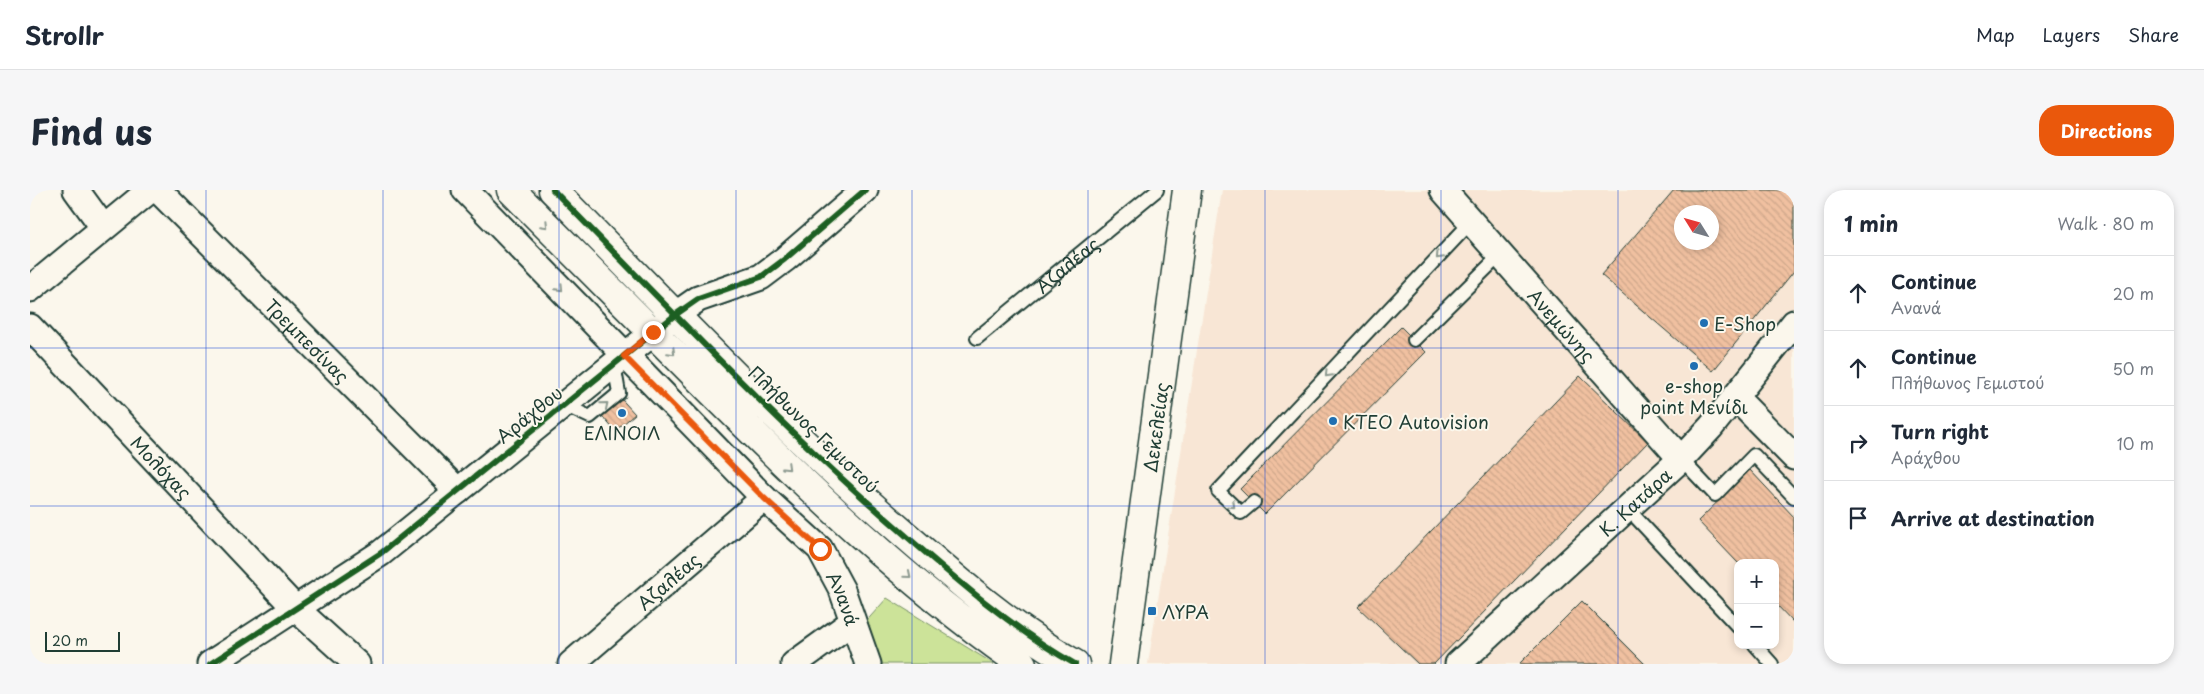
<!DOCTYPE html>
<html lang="en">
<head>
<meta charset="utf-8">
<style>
	:root { --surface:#fff; --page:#f6f6f7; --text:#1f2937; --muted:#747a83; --line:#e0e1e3; --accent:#ea580c }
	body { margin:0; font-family:"Playpen Sans",sans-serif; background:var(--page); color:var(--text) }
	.controls { position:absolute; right:15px; bottom:15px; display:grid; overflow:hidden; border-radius:10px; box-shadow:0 2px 8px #0003 }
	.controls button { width:45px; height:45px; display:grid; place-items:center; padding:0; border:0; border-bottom:1px solid var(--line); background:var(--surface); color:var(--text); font:25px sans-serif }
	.compass { position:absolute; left:1644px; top:15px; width:45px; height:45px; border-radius:50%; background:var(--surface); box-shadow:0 2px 8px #0003; rotate:307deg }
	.scale { position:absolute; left:15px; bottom:12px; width:75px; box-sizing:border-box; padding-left:5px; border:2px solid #1f3d34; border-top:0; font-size:14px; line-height:18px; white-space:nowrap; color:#1f3d34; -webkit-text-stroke:4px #fbf7ec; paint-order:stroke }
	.stop { position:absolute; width:15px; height:15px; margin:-11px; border:4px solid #ea580c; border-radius:50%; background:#fff }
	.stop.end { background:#ea580c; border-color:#fff; box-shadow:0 1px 5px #0008 }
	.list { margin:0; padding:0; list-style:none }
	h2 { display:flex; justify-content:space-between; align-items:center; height:65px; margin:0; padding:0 20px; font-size:21px }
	h2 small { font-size:16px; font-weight:400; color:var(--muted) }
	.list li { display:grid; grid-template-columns:32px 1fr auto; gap:15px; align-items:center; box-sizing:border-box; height:75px; padding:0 20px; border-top:1px solid var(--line) }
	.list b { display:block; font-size:19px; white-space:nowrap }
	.list p { margin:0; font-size:16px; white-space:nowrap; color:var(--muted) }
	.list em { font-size:16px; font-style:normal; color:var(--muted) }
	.icon { flex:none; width:28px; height:28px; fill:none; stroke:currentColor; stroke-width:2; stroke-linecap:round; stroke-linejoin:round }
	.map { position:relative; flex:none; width:1764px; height:474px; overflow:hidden; border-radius:20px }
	header { display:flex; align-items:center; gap:30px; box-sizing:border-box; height:70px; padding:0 25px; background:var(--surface); border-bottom:1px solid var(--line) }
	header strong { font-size:24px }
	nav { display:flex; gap:28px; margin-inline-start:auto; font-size:18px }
	.intro { display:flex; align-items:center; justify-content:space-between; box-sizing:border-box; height:120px; padding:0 30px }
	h1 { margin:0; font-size:35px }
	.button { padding:12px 22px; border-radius:20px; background:var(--accent); color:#fff; font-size:18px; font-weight:700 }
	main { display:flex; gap:30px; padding:0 30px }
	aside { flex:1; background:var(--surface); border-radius:20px; box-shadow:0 2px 8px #0003 }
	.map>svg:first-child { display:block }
	.built { fill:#f8e6d5; fill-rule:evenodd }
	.green { fill:#cce399; stroke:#769066 }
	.building { fill:url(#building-back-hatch); stroke:#1f3d34; fill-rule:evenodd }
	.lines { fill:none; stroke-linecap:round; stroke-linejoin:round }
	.service-casing { stroke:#1f3d34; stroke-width:16 }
	.minor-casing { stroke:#1f3d34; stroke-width:29 }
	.tertiary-casing { stroke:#1f3d34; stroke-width:31 }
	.secondary-casing { stroke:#1f3d34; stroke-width:31 }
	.service { stroke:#fbf7ec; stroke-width:12 }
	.minor { stroke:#fbf7ec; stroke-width:25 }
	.tertiary { stroke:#fbf7ec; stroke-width:28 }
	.secondary { stroke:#fbf7ec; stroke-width:28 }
	.cycleway-casing { stroke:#fbf7ec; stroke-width:9 }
	.cycleway { stroke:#1b5e20; stroke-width:6 }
	.oneway { stroke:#8d9a90 }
	.route { stroke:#ea580c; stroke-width:6 }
	.grid { fill:none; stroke:#1d4ed8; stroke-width:1; stroke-opacity:0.55 }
	.poi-dot { fill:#1f6fb2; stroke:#fbf7ec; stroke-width:2 }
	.labels { text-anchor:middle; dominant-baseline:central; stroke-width:4; stroke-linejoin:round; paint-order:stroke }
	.street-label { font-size:18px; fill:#1f3d34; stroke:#fbf7ec }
	.poi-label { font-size:18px; fill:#1f3d34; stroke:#fbf7ec; text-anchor:start }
</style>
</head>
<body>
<header>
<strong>Strollr</strong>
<nav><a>Map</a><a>Layers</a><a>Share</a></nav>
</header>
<div class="intro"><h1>Find us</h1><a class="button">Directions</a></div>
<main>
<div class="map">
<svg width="1764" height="474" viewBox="0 0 1764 474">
	<defs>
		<pattern id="building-back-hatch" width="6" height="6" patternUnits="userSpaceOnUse" patternTransform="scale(1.25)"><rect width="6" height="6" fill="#f0c0a0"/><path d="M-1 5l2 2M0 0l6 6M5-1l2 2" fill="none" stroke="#cda68a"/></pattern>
	</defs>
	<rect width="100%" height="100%" fill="#fbf7ec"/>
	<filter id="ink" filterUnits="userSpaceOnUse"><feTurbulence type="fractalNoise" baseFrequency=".02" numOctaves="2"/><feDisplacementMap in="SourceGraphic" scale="10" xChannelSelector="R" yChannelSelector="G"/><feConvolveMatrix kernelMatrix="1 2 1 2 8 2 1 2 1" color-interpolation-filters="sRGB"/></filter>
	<g filter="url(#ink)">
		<path class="built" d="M1192,0h572v474h-646zM1652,22h30v30h-30zM1708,373h37v82h-37z"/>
		<path class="green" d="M857,408l107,66h-114l-18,-38z"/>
		<path class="building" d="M1644,0h120v81l-81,100 -112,-96zM1652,22h30v30h-30z
			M1371,137l25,25 -161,162 -25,-25z
			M1550,186l68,66 -214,222h-16l-60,-57z
			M585,202l20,22 -20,17 -19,-22z
			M1720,280l44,47v106l-19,-20v-40h-37l-40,-42z
			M1552,411l63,63h-126z"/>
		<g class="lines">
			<defs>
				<g id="service">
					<path id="s1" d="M947,148l180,-148"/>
					<path d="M1384,150l86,-85"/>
					<path d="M534,215l26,12 29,-24 -5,-29"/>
					<path d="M1651,269l34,36 39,-40 40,42"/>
					<path d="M1224,312l-13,11 -23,-22 254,-270"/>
					<path d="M1598,319l110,118"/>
					<path d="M1725,455l17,19"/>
				</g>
				<g id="minor">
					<path d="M46,0l27,37"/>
					<path id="s2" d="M128,0l300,301"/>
					<path id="s3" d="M435,0l299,308 56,51 22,41 26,74"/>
					<path id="s4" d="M1413,0l238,269"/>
					<path d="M0,99l120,-99"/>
					<path id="s5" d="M0,137l264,280 63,57"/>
					<path d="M1705,207l59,60"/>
					<path d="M180,474l171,-111 294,-238 23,-16 63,-22 24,-18 80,-69"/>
					<path id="s6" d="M541,474l193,-166"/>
					<path d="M764,474l58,-42"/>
					<path id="s7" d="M1428,474l223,-205 30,-32 83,-104"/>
				</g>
				<path id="tertiary" d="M481,0c66,66 131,132 197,198 99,99 199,196 314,276
					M523,0c115,117 227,237 351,344 54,47 109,95 171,130"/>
				<g id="secondary">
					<path id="s8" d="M1093,474l64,-474"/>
				</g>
			</defs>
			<use href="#service" class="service-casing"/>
			<use href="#minor" class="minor-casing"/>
			<use href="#tertiary" class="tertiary-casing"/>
			<use href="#secondary" class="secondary-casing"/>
			<use href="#service" class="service"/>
			<use href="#minor" class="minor"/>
			<use href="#tertiary" class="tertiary"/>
			<use href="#secondary" class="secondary"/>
			<defs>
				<path id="cycleway" d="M523,0c115,117 227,237 351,344 54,47 109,95 171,130
					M180,474l171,-111 294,-238 23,-16 63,-22 24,-18 80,-69"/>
			</defs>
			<use href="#cycleway" class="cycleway-casing"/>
			<use href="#cycleway" class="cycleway"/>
		</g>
		<defs><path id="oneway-chevron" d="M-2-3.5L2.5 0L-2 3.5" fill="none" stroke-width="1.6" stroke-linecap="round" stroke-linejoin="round" transform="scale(1.25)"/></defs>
		<g class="oneway">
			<use href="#oneway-chevron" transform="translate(515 35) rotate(45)"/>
			<use href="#oneway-chevron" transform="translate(1409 66) rotate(133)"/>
			<use href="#oneway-chevron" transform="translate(530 98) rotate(46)"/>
			<use href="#oneway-chevron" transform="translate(642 162) rotate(45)"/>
			<use href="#oneway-chevron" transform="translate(1298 184) rotate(133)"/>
			<use href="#oneway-chevron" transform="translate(575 215) rotate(-40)"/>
			<use href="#oneway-chevron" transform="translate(757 277) rotate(44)"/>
			<use href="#oneway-chevron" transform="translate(1202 315) rotate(44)"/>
			<use href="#oneway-chevron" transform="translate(878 385) rotate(40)"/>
		</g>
	</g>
	<g class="lines" filter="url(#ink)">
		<path class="route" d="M623,142l-29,24 140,142 56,51"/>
	</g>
	<path class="grid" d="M176,0v474M353,0v474M529,0v474M706,0v474M882,0v474M1058,0v474M1235,0v474M1411,0v474M1588,0v474M0,158h1764M0,316h1764"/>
	<g class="poi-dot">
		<circle cx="1674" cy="133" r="5"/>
		<circle cx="1664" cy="176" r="5"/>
		<circle cx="592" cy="223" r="5"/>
		<circle cx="1303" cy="231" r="5"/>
		<rect x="1117" y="416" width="10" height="10" rx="2.5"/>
	</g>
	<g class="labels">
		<g class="street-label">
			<text stroke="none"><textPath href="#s1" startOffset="116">Αζαλέας</textPath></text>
			<text stroke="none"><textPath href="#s4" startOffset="180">Ανεμώνης</textPath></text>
			<text stroke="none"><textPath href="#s2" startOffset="212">Τρεμπεσίνας</textPath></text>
			<text transform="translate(499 224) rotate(-39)">Αράχθου</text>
			<text stroke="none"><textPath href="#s8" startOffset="239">Δεκελείας</textPath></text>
			<text transform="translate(784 239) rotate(44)">Πλήθωνος Γεμιστού</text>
			<text stroke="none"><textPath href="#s5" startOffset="192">Μολόχας</textPath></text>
			<text stroke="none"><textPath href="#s7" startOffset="240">Κ. Κατάρα</textPath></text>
			<text stroke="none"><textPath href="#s6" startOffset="128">Αζαλέας</textPath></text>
			<text stroke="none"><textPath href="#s3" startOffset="560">Ανανά</textPath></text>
		</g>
		<g class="poi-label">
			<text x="1684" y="133">E-Shop</text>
			<text x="1664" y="195" text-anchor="middle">e-shop<tspan x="1664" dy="21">point Μενίδι</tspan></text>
			<text x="1313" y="231">ΚΤΕΟ Autovision</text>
			<text x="592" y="242" text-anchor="middle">ΕΛΙΝΟΙΛ</text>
			<text x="1132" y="421">ΛΥΡΑ</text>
		</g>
	</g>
</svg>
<div class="controls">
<button>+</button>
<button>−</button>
</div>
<svg class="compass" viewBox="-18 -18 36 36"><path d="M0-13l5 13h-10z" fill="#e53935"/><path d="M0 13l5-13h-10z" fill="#747a83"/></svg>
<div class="scale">20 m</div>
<div class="stop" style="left:790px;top:359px"></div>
<div class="stop end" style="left:623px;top:142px"></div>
</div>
<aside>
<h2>1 min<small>Walk · 80 m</small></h2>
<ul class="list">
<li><svg class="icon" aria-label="ahead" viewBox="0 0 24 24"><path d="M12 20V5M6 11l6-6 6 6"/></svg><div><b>Continue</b><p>Ανανά</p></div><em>20 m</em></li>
<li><svg class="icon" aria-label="ahead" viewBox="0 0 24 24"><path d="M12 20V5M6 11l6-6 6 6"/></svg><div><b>Continue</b><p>Πλήθωνος Γεμιστού</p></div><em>50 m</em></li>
<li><svg class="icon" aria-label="right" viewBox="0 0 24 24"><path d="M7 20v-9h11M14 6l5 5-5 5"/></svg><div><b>Turn right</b><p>Αράχθου</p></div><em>10 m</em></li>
<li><svg class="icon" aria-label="arrive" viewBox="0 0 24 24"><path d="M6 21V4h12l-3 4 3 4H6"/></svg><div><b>Arrive at destination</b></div></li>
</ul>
</aside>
</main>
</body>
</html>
